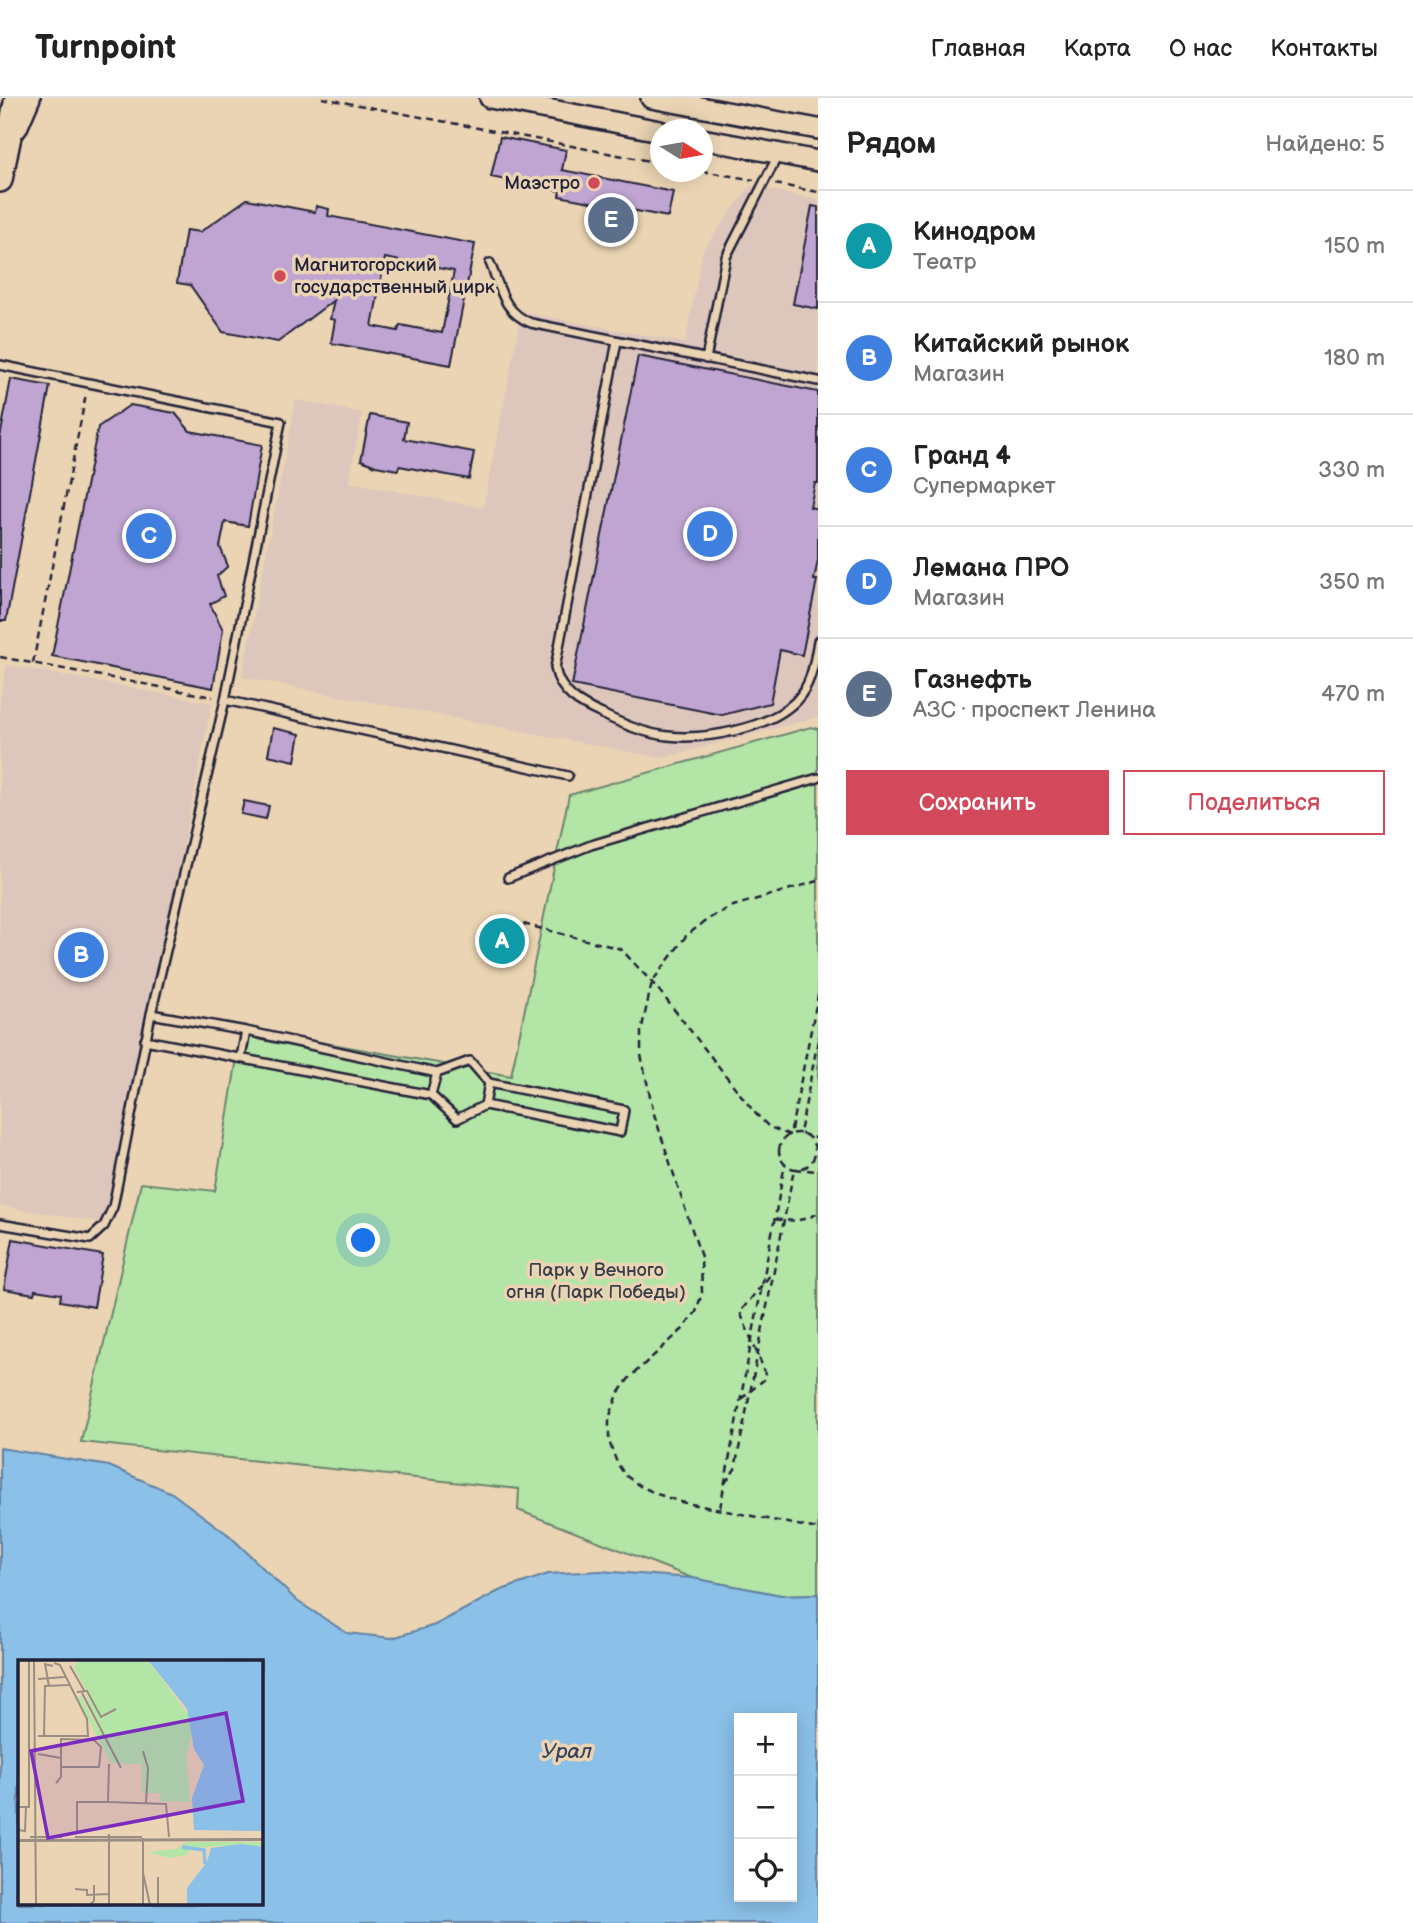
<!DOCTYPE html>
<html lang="ru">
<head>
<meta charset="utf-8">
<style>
	:root { --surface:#fff; --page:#f6f6f6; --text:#222; --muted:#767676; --line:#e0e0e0; --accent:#d1495b }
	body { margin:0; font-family:"Balsamiq Sans",sans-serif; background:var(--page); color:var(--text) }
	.controls { position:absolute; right:21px; bottom:21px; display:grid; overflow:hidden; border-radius:0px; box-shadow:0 4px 18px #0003 }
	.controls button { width:63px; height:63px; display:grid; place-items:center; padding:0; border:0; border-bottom:2px solid var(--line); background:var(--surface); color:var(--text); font:35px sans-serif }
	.compass { position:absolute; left:650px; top:21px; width:63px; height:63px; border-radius:50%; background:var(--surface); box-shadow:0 4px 18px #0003; rotate:101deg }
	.you { position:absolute; left:364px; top:1143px; width:24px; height:24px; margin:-18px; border:5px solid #fff; border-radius:50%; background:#1a73e8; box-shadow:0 0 0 10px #1a73e833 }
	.badge { display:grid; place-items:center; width:46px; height:46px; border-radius:50%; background:var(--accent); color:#fff; font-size:23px; font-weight:700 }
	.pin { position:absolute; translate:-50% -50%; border:4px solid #fff; box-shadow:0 2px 7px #0006 }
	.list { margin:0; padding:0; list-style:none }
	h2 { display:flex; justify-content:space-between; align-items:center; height:91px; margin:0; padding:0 28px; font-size:30px }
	h2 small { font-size:23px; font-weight:400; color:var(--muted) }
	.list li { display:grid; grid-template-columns:46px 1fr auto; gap:21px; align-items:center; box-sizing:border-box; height:112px; padding:0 28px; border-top:2px solid var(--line) }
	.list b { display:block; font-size:26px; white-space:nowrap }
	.list p { margin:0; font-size:23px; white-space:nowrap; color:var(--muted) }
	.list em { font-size:23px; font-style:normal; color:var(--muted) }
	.actions { display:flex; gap:14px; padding:21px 28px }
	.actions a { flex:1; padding:16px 0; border:2px solid var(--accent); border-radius:0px; text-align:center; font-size:24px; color:var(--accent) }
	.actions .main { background:var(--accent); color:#fff }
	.icon { flex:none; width:38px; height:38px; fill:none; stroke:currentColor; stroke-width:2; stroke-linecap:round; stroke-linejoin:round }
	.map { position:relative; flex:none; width:818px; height:1825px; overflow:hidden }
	header { display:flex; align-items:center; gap:42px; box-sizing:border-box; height:98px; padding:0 35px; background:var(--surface); border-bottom:2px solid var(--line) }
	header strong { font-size:33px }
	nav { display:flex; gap:38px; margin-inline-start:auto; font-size:24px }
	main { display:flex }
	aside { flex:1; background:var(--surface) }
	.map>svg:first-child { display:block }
	.built { fill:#ddc6bc }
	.green { fill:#b3e5a6; stroke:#6a8470; stroke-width:2 }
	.water { fill:#8bc0e8; stroke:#6181a3; stroke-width:2; fill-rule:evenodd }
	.building { fill:#c0a5d2; stroke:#22223b; stroke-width:2; fill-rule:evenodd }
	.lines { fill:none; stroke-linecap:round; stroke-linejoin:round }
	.service-casing { stroke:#22223b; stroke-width:12 }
	.secondary-casing { stroke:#22223b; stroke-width:24 }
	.primary-casing { stroke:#22223b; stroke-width:28 }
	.path { stroke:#22223b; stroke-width:2.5; stroke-dasharray:7 5; stroke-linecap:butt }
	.service { stroke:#ead4b3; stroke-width:7 }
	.secondary { stroke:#ead4b3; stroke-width:19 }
	.primary { stroke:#ead4b3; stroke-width:23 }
	.poi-dot { fill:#d1495b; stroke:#ead4b3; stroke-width:2.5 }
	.labels { text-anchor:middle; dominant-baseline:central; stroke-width:7; stroke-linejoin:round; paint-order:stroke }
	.poi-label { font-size:19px; fill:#22223b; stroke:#ead4b3; text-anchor:end }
	.park-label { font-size:19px; fill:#383f4b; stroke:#ead4b3 }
	.water-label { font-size:21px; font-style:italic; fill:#37425e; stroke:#ead4b3 }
	.inset-river { fill:none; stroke:#8bc0e8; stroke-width:3.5 }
	.inset-road { fill:none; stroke:#9a8d83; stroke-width:2 }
	.view { fill:#7b2cbf; fill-opacity:0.15; stroke:#7b2cbf; stroke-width:3.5 }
	.inset-edge { fill:none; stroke:#22223b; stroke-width:3.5 }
</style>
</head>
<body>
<header>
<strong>Turnpoint</strong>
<nav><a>Главная</a><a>Карта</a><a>О нас</a><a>Контакты</a></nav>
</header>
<main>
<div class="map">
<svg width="818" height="1825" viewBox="0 0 818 1825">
	<rect width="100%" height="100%" fill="#ead4b3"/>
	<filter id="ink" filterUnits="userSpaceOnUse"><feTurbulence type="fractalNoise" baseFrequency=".0143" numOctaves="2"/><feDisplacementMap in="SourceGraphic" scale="14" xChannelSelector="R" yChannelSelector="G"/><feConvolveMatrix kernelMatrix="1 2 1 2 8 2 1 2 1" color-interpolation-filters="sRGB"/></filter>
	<g filter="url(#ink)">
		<path class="built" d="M750,88l68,14v517l-156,41 -420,-81 54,-277 66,13 -13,69 134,26 39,-196 163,31 18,-93z
			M7,567l205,38 -102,504 -10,15 -100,-16v-506z"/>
		<path class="green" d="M811,629l7,2v865l-37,1 -89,-17 -174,-68 1,-21 -438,-47 60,-259 74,8 27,-163 269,48 58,-281z"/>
		<path class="water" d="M0,1350l109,18 63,27 58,43 67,65 50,32 45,5 43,-13 64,-34 49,-17 52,-3 92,7 89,17 37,-1v329h-818zM19,1564h242v242h-242zM739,1620h53v179h-53z"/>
		<path class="building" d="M500,39l66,13 -4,20 111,22 -5,25 -109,-21 1,-5 -69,-14z
			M247,101l68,13 1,-6 13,3 -1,7 147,28 -24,121 -120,-22 4,-23 -5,-1 4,-19 -56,42 -55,-10 -33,-47 -13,-2 9,-53 14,2zM385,160l69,13 -12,62 -42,-8 -2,6 -26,-5z
			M812,108l6,1v102l-25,-5z
			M638,258l180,36v91h-3l-5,24 8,2v51l-4,20h3l-15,75 -22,-5 -10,53 -48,12 -150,-30z
			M11,281l39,7 -44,235h-6v-183z
			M130,307l45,8 15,18 72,14 -14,81 -23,-4 -5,25 8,19 -11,10 7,20 -14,8 13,26 -10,58 -161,-32 46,-229z
			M370,317l37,7 -3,17 70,13 -5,27 -70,-13 -1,4 -22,-4 -15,-6z
			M273,630l27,6 -5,27 -27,-6z
			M244,703l25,5 -3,13 -25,-5z
			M13,1141l90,16 -9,52 -34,-6 1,-7 -26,-4 -1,4 -30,-5z"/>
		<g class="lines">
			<defs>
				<path id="service" d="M490,165c11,26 13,49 41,60l287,58
					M617,243l-62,327c5,25 24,36 47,46 20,10 44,20 66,22 38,4 100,-7 128,-35 16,-17 18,-38 22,-60
					M706,261l20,-102 51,-100
					M0,267l281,57 -56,278 343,76
					M508,780l83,-33 227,-67
					M145,942l286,55 26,24 28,-14 135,27 4,-22 -135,-27 -19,-22 -33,12 -191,-42 -95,-17
					M241,959l5,-26
					M431,997l6,-22
					M485,1007l4,-22
					M0,1126l90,15 14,-13 9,-19 38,-193 74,-314"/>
				<path id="secondary" d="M490,0l170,33
					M651,0l167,31
					M17,30l13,-30
					M702,41l116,22"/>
				<path id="primary" d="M0,82l17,-82"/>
			</defs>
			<use href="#service" class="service-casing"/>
			<use href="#secondary" class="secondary-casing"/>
			<use href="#primary" class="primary-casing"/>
			<path class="path" d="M322,0l338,65
				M702,73l52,9
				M775,86l43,8
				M0,559l213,40
				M33,565l53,-269
				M818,783l-88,26 -22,12 -22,17 -34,46 -11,50v23l13,59 47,143 1,36 -6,19 -13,17 -53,48 -11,15 -10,26v23l8,22 8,12 15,11 17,8 24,8 137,27
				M500,820l121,31 37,40 97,124 14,14 21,8 28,-140
				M818,942l-18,93 18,6
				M779 1053a18 18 0 1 1 36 0a18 18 0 1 1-36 0Z
				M775,1121c14,3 31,2 43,-6
				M741,1301l26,-22 -27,-65 31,-38
				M725,1385l10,-14 59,-300 24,2
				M720,1410l65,-344"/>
			<use href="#service" class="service"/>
			<use href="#secondary" class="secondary"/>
			<use href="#primary" class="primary"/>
		</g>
	</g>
	<g class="poi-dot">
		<circle cx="594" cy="85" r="7"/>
		<circle cx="280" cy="178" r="7"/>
	</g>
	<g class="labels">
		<g class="poi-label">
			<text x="580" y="85">Маэстро</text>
			<text x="294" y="167" text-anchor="start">Магнитогорский<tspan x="294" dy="22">государственный цирк</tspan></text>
		</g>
		<g class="park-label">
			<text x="596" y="1172">Парк у Вечного<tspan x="596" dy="22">огня (Парк Победы)</tspan></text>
		</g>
		<g class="water-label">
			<text x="567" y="1653">Урал</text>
		</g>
	</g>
	<g transform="translate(18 1562)">
		<rect width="245" height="245" fill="#ead4b3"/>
		<path d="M52,0l5,7 3,-7h70l42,57 2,17 -6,21 4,47 -29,-1 -1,-8h-18v-29l-31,-1 -34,-65 4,-2 18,34 -14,-37 10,13zM169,182h76v5l-47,-1 -25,3 -4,6 -17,3 -22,-6 27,-3z" fill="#b3e5a6"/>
		<path d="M130,0h115v171l-69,-1 -2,-32 12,-33 -10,-16 -7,-40zM223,184l22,3v58h-76v-17l20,-26 4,-14z" fill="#8bc0e8"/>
		<path class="inset-river" d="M164,187l22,3 1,14"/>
		<path class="inset-road" d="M16,0l2,245M52,6l15,26M20,19l27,-2M31,26l-4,-22 8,2M59,32l10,-1 14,26 15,-8M64,33l39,75M20,76h50l-1,-17 -27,-54 -6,-2M26,76l1,-50 24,-1M125,91l5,17 -2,35M20,94l23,4M38,123l5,-6v-38l33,1 7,7 -2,20h-38M90,142l58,2 3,33M0,147h11v-147M0,170l7,1 1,-24M59,173v-31h31l1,-38M91,174v71M12,177h32M57,177h67M0,180l245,-1M0,181l245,-1M125,213l7,32M140,217v28M57,229l12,1v5l22,-1M71,245l5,-4v-16M125,245v-67"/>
		<path class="view" d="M208,53l17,88 -195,37 -17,-87z"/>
		<rect width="245" height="245" class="inset-edge"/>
	</g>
</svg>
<div class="controls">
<button>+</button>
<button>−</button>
<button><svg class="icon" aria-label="locate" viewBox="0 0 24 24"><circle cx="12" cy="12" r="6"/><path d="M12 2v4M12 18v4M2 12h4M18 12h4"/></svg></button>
</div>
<svg class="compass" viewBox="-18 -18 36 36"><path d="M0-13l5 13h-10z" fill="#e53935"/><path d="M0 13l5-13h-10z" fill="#767676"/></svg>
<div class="you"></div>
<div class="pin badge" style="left:502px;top:843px;background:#0f9aa8">A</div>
<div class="pin badge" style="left:81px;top:857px;background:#3f7fe0">B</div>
<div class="pin badge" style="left:149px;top:438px;background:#3f7fe0">C</div>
<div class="pin badge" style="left:710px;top:436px;background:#3f7fe0">D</div>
<div class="pin badge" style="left:611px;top:122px;background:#5c6f8a">E</div>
</div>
<aside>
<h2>Рядом<small>Найдено: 5</small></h2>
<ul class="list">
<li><span class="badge" style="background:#0f9aa8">A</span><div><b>Кинодром</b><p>Театр</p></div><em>150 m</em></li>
<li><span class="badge" style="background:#3f7fe0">B</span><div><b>Китайский рынок</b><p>Магазин</p></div><em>180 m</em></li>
<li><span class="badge" style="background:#3f7fe0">C</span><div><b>Гранд 4</b><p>Супермаркет</p></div><em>330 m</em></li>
<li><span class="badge" style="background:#3f7fe0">D</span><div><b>Лемана ПРО</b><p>Магазин</p></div><em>350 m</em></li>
<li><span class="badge" style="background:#5c6f8a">E</span><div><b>Газнефть</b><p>АЗС · проспект Ленина</p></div><em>470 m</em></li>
</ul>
<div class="actions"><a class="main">Сохранить</a><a>Поделиться</a></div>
</aside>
</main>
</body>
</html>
